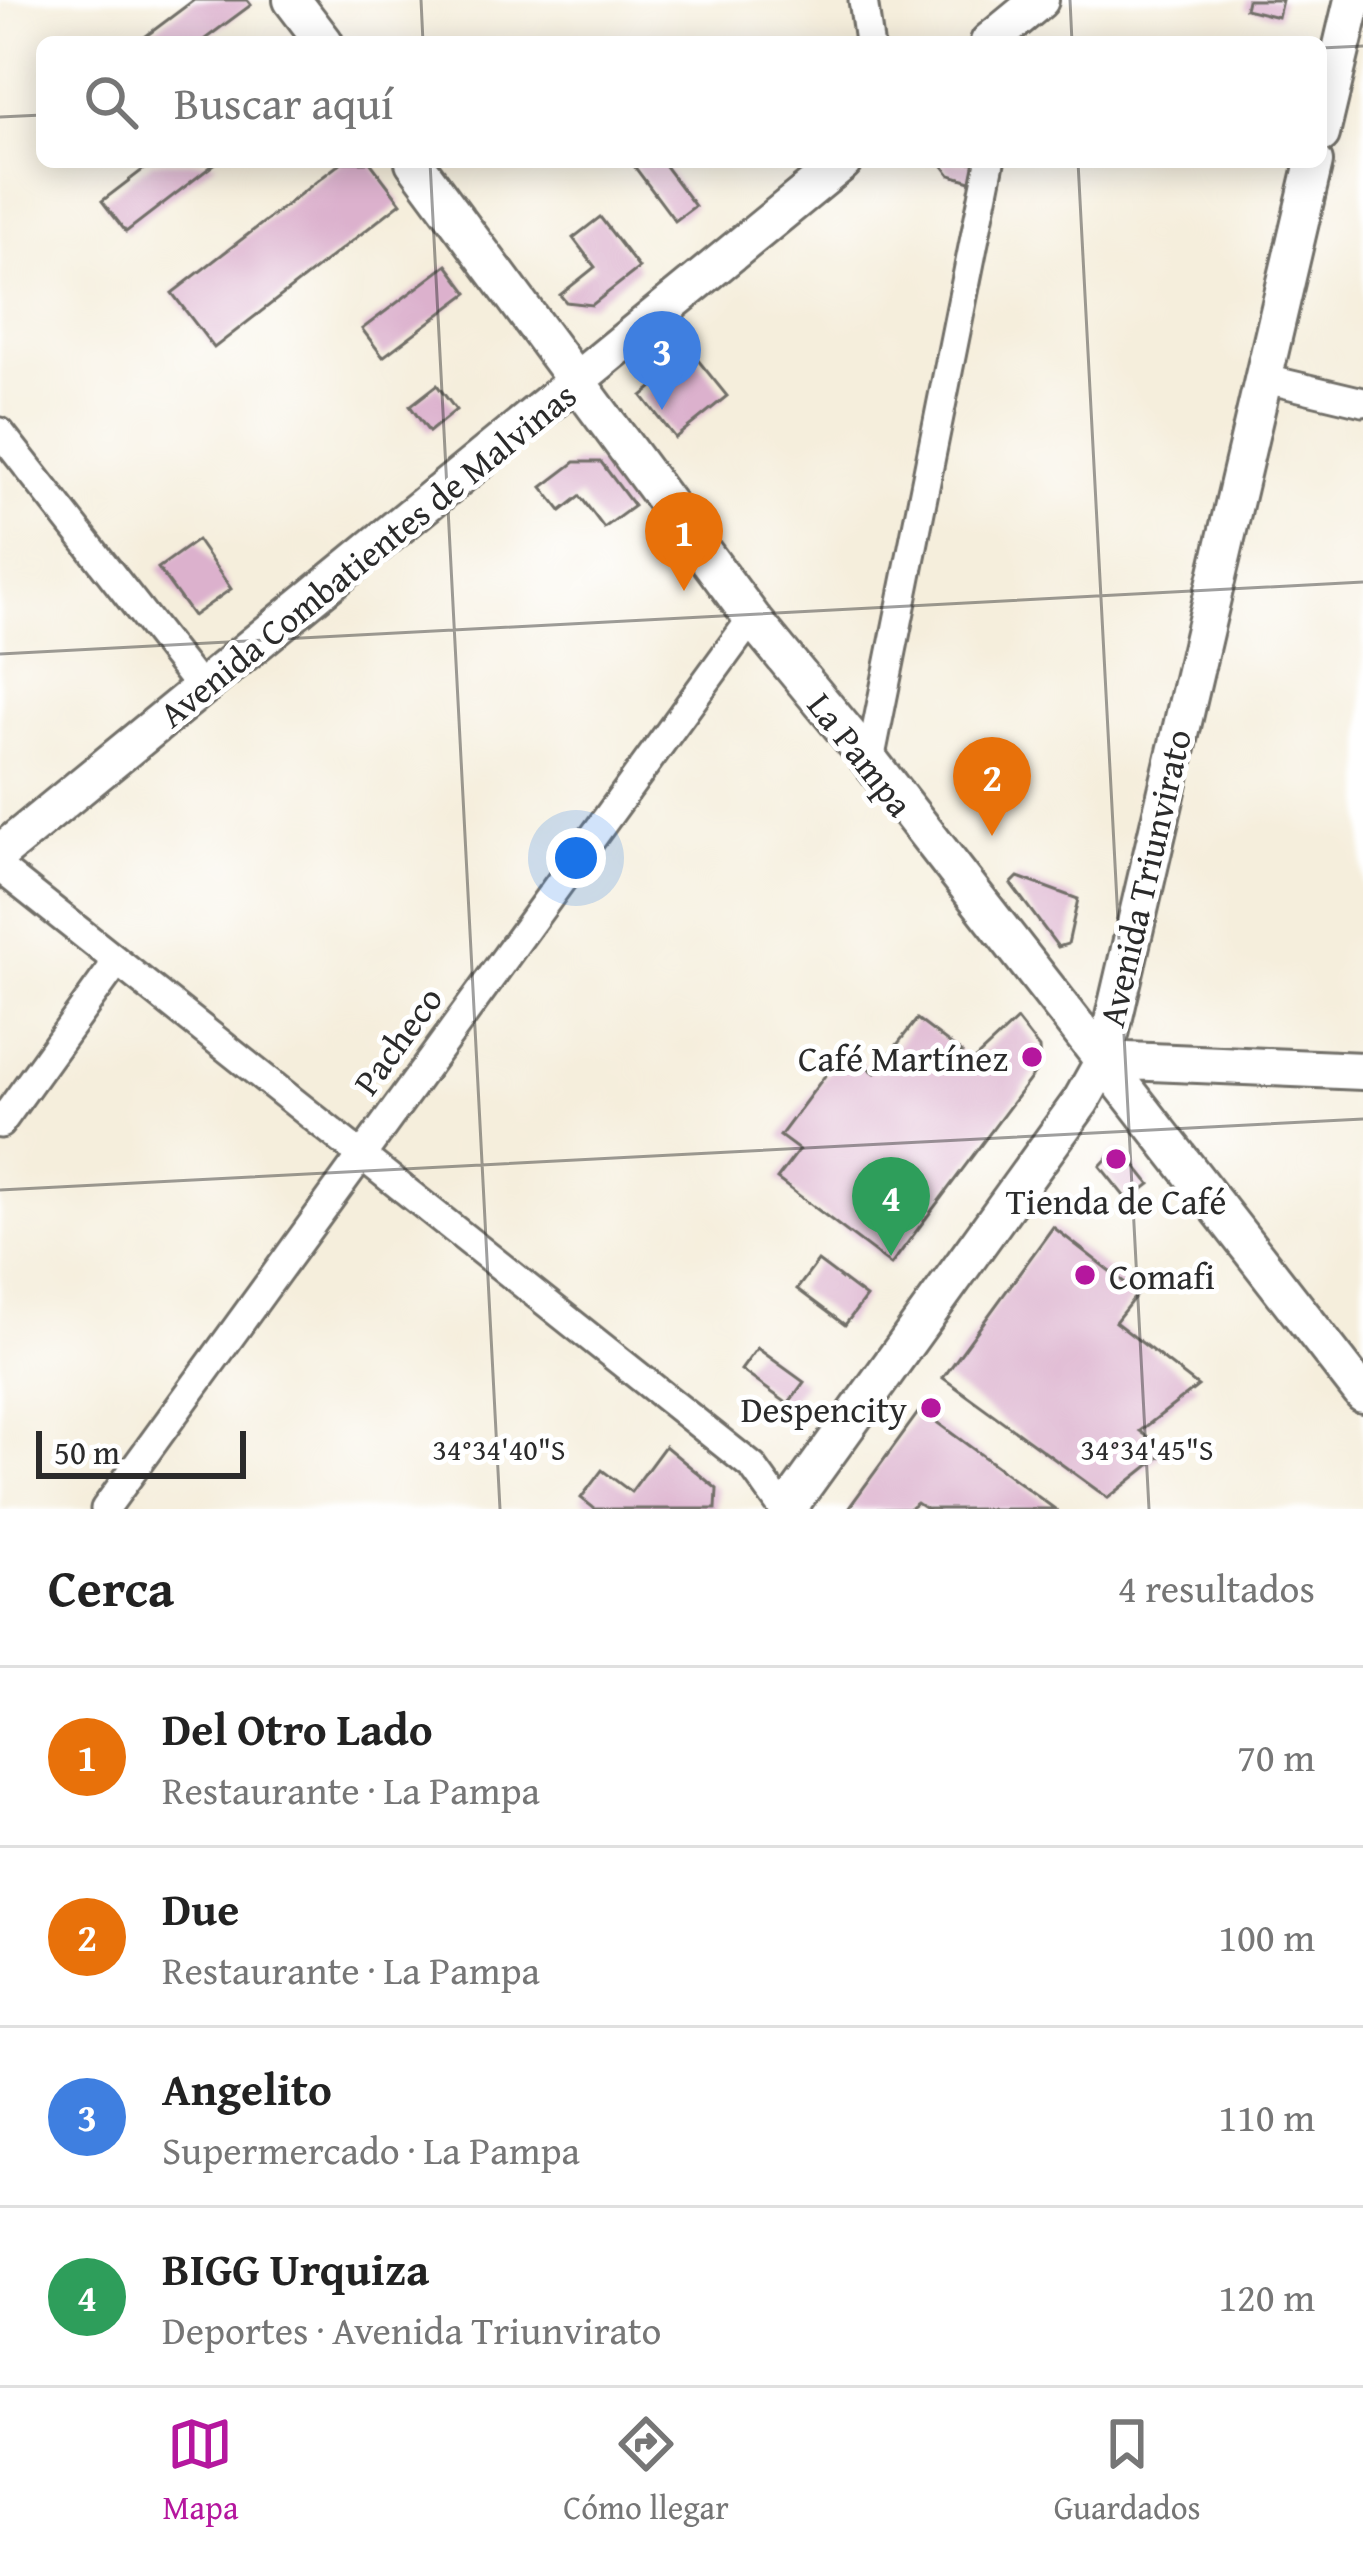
<!DOCTYPE html>
<html lang="es">
<head>
<meta charset="utf-8">
<style>
	:root { --surface:#fff; --page:#f2f2f2; --text:#222; --muted:#767676; --line:#e0e0e0; --accent:#b5179e }
	body { margin:0; font-family:"Gentium Book Plus",serif; background:var(--page); color:var(--text) }
	.scale { position:absolute; left:36px; bottom:30px; width:210px; box-sizing:border-box; padding-left:12px; border:6px solid #2b2b2b; border-top:0; font-size:33px; line-height:42px; white-space:nowrap; color:#2b2b2b; -webkit-text-stroke:9px #fff; paint-order:stroke }
	.you { position:absolute; left:576px; top:858px; width:42px; height:42px; margin:-30px; border:9px solid #fff; border-radius:50%; background:#1a73e8; box-shadow:0 0 0 18px #1a73e833 }
	.badge { display:grid; place-items:center; width:78px; height:78px; border-radius:50%; background:var(--accent); color:#fff; font-size:39px; font-weight:700 }
	.pin { position:absolute; translate:-50% -99px; filter:drop-shadow(0 3px 6px #0008) }
	.pin::after { content:''; position:absolute; top:63px; width:42px; height:36px; background:inherit; clip-path:polygon(0 0,100% 0,50% 100%) }
	.list { margin:0; padding:0; list-style:none }
	h2 { display:flex; justify-content:space-between; align-items:center; height:156px; margin:0; padding:0 48px; font-size:51px }
	h2 small { font-size:39px; font-weight:400; color:var(--muted) }
	.list li { display:grid; grid-template-columns:78px 1fr auto; gap:36px; align-items:center; box-sizing:border-box; height:180px; padding:0 48px; border-top:3px solid var(--line) }
	.list b { display:block; font-size:45px; white-space:nowrap }
	.list p { margin:0; font-size:39px; white-space:nowrap; color:var(--muted) }
	.list em { font-size:39px; font-style:normal; color:var(--muted) }
	.icon { flex:none; width:66px; height:66px; fill:none; stroke:currentColor; stroke-width:2; stroke-linecap:round; stroke-linejoin:round }
	.map { position:relative; flex:none; width:1363px; height:1509px; overflow:hidden }
	.search { position:absolute; background:var(--surface); box-shadow:0 6px 30px #0003; left:36px; right:36px; top:36px; height:132px; display:flex; align-items:center; gap:30px; box-sizing:border-box; padding:0 42px; border-radius:18px; color:var(--muted); font-size:45px }
	.sheet { height:876px; background:var(--surface) }
	nav { display:flex; justify-content:space-around; align-items:center; box-sizing:border-box; height:168px; border-top:3px solid var(--line); background:var(--surface); font-size:33px; color:var(--muted) }
	nav a { display:grid; justify-items:center; gap:6px }
	nav .on { color:var(--accent) }
	.map>svg:first-child { display:block }
	.building { fill:#dcb1cd }
	.lines { fill:none; stroke-linecap:round; stroke-linejoin:round }
	.street-casing { stroke:#726f69; stroke-width:33 }
	.secondary-casing { stroke:#726f69; stroke-width:42 }
	.street { stroke:#fff; stroke-width:27 }
	.secondary { stroke:#fff; stroke-width:36 }
	.ticks { fill:none; stroke:#2b2b2b; stroke-width:3; stroke-opacity:0.45 }
	.poi-dot { fill:#b5179e; stroke:#fff; stroke-width:4.5 }
	.labels { text-anchor:middle; dominant-baseline:central; stroke-width:10; stroke-linejoin:round; paint-order:stroke }
	.street-label { font-size:36px; fill:#2b2b2b; stroke:#fff }
	.poi-label { font-size:36px; fill:#2b2b2b; stroke:#fff; text-anchor:end }
	.ticks-label { font-size:30px; text-anchor:middle; fill:#2b2b2b; stroke:#fff; stroke-width:10; stroke-linejoin:round; paint-order:stroke }
</style>
</head>
<body>
<div class="map">
<svg width="1363" height="1509" viewBox="0 0 1363 1509">
	<rect width="100%" height="100%" fill="#fff"/>
	<filter id="ink" filterUnits="userSpaceOnUse"><feTurbulence type="fractalNoise" baseFrequency=".00833" numOctaves="2"/><feDisplacementMap in="SourceGraphic" scale="24" xChannelSelector="R" yChannelSelector="G"/><feConvolveMatrix kernelMatrix="1 2 1 2 8 2 1 2 1" color-interpolation-filters="sRGB"/></filter>
	<filter id="wash" filterUnits="userSpaceOnUse"><feTurbulence type="fractalNoise" baseFrequency=".004" numOctaves="4" result="noise"/><feDisplacementMap in="SourceGraphic" scale="48" xChannelSelector="R" yChannelSelector="G"/><feGaussianBlur stdDeviation="2.7" result="paint"/><feColorMatrix in="noise" values="0 0 0 0 0 0 0 0 0 0 0 0 0 0 0 0 0 1.4 0 .05"/><feComposite in="paint" operator="in"/></filter>
	<g filter="url(#wash)">
		<rect width="100%" height="100%" fill="#f5eedc"/>
		<g id="blocks">
			<path class="building" d="M194,0h53l4,5 -50,37h-63z
				M1247,0h35l-4,17 -33,-8z
				M153,162h64l-91,70 -24,-31z
				M342,162h28l31,41 -187,145 -42,-55z
				M631,162h31l33,44 -20,15z
				M940,162h39l-5,20 -24,-7z
				M600,217l39,51 -47,37 -26,-3 -6,-7 35,-28 -22,-29z
				M447,265l21,28 -85,64 -21,-28z
				M693,354l34,42 -52,42 -33,-42z
				M437,385l19,25 -27,22 -19,-26z
				M575,462h26l33,44 -30,22 -24,-32 -19,15 -19,-24z
				M197,540l34,49 -38,27 -35,-48z
				M1018,877l60,22 -10,45 -10,3 -47,-63z
				M917,1019l45,34 -8,11 13,10 5,-12 45,-42 22,28 1,18 -149,199 -114,-86 22,-29 -19,-14 64,-86 31,23z
				M1115,1150h8l27,34 -22,17 -28,-35z
				M1053,1227l85,66 -23,29 83,64 -58,45 27,20 -59,47 -165,-120z
				M818,1261l48,36 -21,28 -48,-36z
				M757,1348l47,34 -16,22 -47,-34z
				M920,1410l135,99h-129l-9,-6 -8,6h-61z
				M665,1446l52,43 -1,20h-121l-14,-11 21,-28 29,22z"/>
		</g>
	</g>
	<g filter="url(#ink)">
		<use href="#blocks" fill-opacity="0" stroke="#726f69" stroke-width="3"/>
		<g class="lines">
			<defs>
				<path id="street" d="M863,0l6,42
					M1262,378l101,24
					M0,432l202,258
					M870,761l120,-599
					M0,868l753,599 30,42
					M0,1124l116,-161
					M105,1509l647,-891"/>
				<path id="secondary" d="M292,0l32,42
					M989,42l51,-42
					M1321,134l32,-134
					M414,162l338,456 118,143 493,633
					M0,853l843,-691
					M1104,1060l259,11
					M787,1509l294,-408 23,-41 210,-898"/>
			</defs>
			<use href="#street" class="street-casing"/>
			<use href="#secondary" class="secondary-casing"/>
			<use href="#street" class="street"/>
			<use href="#secondary" class="secondary"/>
		</g>
	</g>
	<path class="ticks" d="M421,0l2,42M1070,0l2,42M1321,48l42,-2M0,117l42,-2M430,162l70,1347M1078,162l71,1347M0,654l1363,-72M0,1190l1363,-71"/>
	<g class="poi-dot">
		<circle cx="1032" cy="1057" r="12"/>
		<circle cx="1116" cy="1159" r="12"/>
		<circle cx="1085" cy="1275" r="12"/>
		<circle cx="931" cy="1408" r="12"/>
	</g>
	<g class="labels">
		<g class="street-label">
			<text transform="translate(367 554) rotate(-39)">Avenida Combatientes de Malvinas</text>
			<text transform="translate(861 754) rotate(52)">La Pampa</text>
			<text transform="translate(1144 878) rotate(-77)">Avenida Triunvirato</text>
			<text transform="translate(397 1040) rotate(-54)">Pacheco</text>
		</g>
		<g class="poi-label">
			<text x="1008" y="1057">Café Martínez</text>
			<text x="1116" y="1200" text-anchor="middle">Tienda de Café</text>
			<text x="1109" y="1275" text-anchor="start">Comafi</text>
			<text x="907" y="1408">Despencity</text>
		</g>
	</g>
	<g class="ticks-label">
		<text x="499" y="1460">34°34'40"S</text>
		<text x="1147" y="1460">34°34'45"S</text>
	</g>
</svg>
<div class="scale">50 m</div>
<div class="you"></div>
<div class="pin badge" style="left:684px;top:591px;background:#e8710a">1</div>
<div class="pin badge" style="left:992px;top:836px;background:#e8710a">2</div>
<div class="pin badge" style="left:662px;top:410px;background:#3f7fe0">3</div>
<div class="pin badge" style="left:891px;top:1256px;background:#2e9e5b">4</div>
<div class="search"><svg class="icon" aria-label="search" viewBox="0 0 24 24"><circle cx="10" cy="10" r="6"/><path d="M15 15l6 6"/></svg>Buscar aquí</div>
</div>
<section class="sheet">
<h2>Cerca<small>4 resultados</small></h2>
<ul class="list">
<li><span class="badge" style="background:#e8710a">1</span><div><b>Del Otro Lado</b><p>Restaurante · La Pampa</p></div><em>70 m</em></li>
<li><span class="badge" style="background:#e8710a">2</span><div><b>Due</b><p>Restaurante · La Pampa</p></div><em>100 m</em></li>
<li><span class="badge" style="background:#3f7fe0">3</span><div><b>Angelito</b><p>Supermercado · La Pampa</p></div><em>110 m</em></li>
<li><span class="badge" style="background:#2e9e5b">4</span><div><b>BIGG Urquiza</b><p>Deportes · Avenida Triunvirato</p></div><em>120 m</em></li>
</ul>
</section>
<nav>
<a class="on"><svg class="icon" aria-label="map" viewBox="0 0 24 24"><path d="M3 6l6-2 6 2 6-2v14l-6 2-6-2-6 2zM9 4v14M15 6v14"/></svg>Mapa</a>
<a><svg class="icon" aria-label="directions" viewBox="0 0 24 24"><path d="M12 3l9 9-9 9-9-9zM9 14v-3h6M13 9l2 2-2 2"/></svg>Cómo llegar</a>
<a><svg class="icon" aria-label="saved" viewBox="0 0 24 24"><path d="M7 4h10v16l-5-4-5 4z"/></svg>Guardados</a>
</nav>
</body>
</html>
